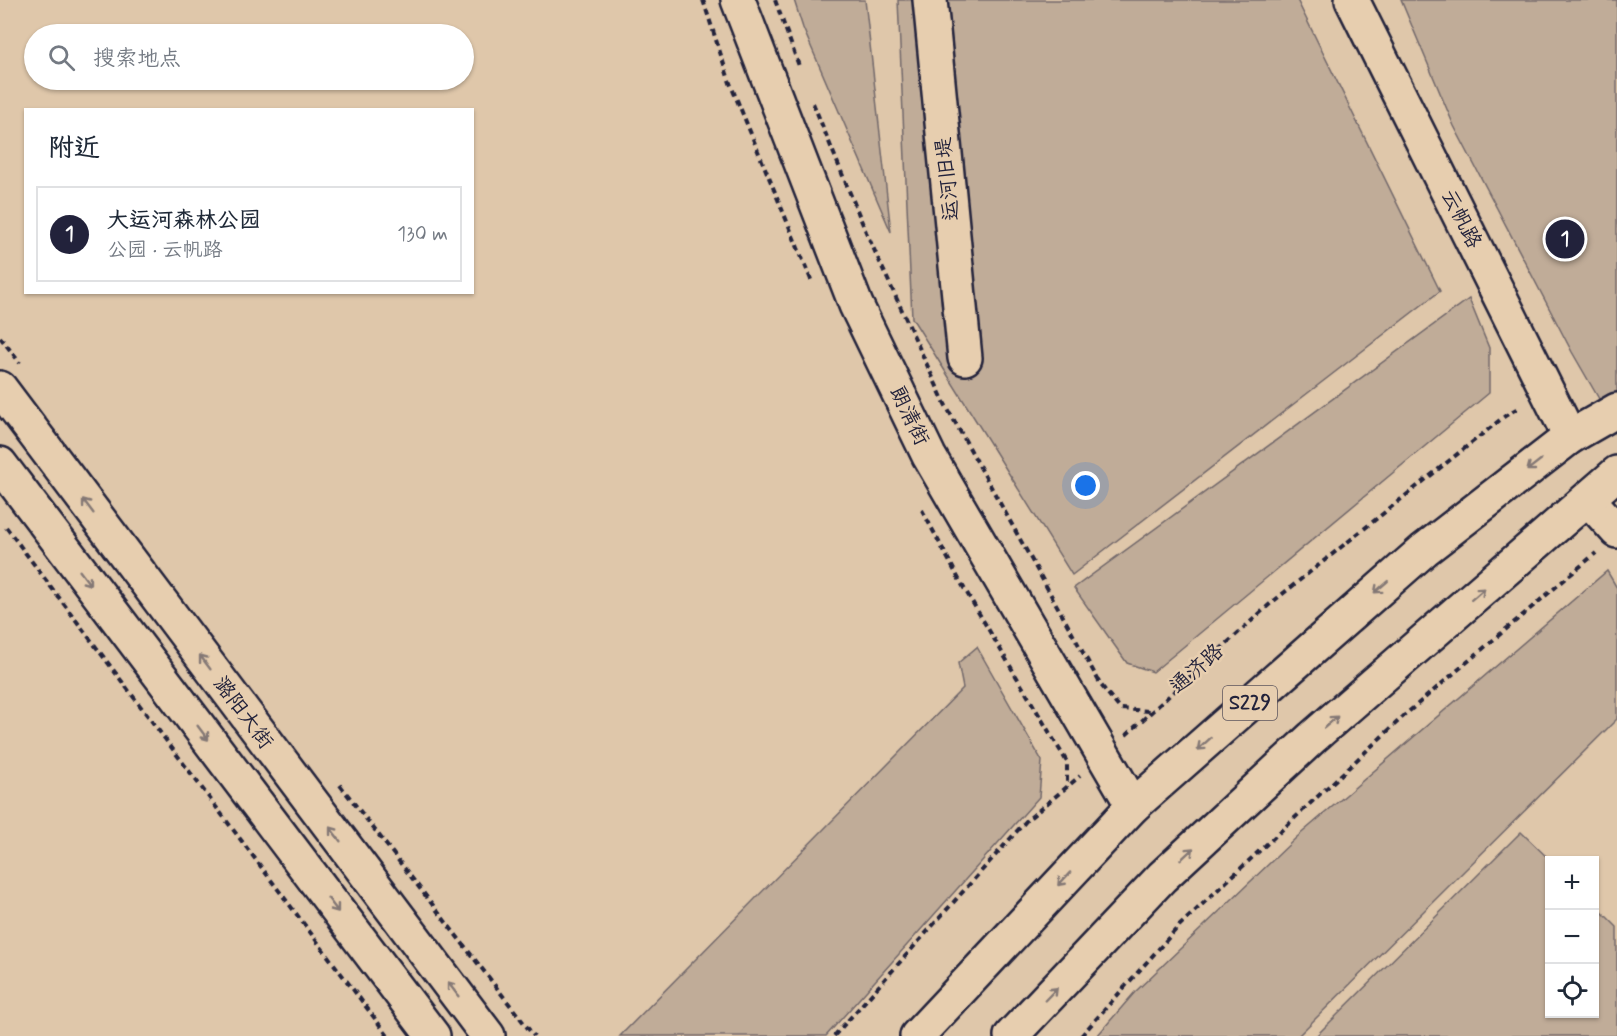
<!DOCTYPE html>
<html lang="zh">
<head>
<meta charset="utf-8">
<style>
	:root { --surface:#fff; --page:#f6f6f7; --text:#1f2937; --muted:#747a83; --line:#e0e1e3; --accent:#22223b }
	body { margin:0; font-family:Mynerve,"LXGW WenKai TC",sans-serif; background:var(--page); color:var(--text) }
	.controls { position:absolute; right:18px; bottom:18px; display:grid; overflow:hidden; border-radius:0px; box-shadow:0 2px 4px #0004 }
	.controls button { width:54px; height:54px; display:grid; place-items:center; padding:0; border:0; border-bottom:2px solid var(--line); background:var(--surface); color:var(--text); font:30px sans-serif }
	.you { position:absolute; left:1086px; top:486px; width:21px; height:21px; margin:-15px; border:4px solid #fff; border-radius:50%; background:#1a73e8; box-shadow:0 0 0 9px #1a73e833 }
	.badge { display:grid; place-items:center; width:39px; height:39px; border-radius:50%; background:var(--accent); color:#fff; font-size:20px; font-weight:700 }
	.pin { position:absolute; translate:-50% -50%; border:3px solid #fff; box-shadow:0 2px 6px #0006 }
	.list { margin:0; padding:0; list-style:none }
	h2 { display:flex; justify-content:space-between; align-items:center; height:78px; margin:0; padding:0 24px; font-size:26px }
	h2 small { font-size:20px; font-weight:400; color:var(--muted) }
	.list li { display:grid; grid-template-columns:39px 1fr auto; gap:18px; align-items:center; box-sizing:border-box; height:96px; margin:0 12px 12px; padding:0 12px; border:2px solid var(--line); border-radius:0px }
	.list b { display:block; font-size:22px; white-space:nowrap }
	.list p { margin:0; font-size:20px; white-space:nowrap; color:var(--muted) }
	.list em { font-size:20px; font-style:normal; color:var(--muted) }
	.icon { flex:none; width:33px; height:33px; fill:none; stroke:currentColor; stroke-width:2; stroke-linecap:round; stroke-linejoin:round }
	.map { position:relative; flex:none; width:1617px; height:1036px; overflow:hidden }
	.search { position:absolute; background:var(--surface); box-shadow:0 2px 4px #0004; left:24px; top:24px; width:450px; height:66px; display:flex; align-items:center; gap:15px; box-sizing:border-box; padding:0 21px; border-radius:33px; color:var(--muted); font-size:22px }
	.panel { position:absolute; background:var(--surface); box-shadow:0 2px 4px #0004; left:24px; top:108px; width:450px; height:186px; border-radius:0px }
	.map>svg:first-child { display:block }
	.green { fill:#c0ac98; stroke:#71676a; stroke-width:1.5 }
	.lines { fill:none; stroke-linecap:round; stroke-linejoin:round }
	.secondary-casing { stroke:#22223b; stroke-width:38 }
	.primary-casing { stroke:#22223b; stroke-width:38 }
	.path { stroke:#22223b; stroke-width:4; stroke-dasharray:6 4.5; stroke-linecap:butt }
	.secondary { stroke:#e7ceaf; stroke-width:33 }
	.primary { stroke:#e7ceaf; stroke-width:33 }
	.oneway { stroke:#847875 }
	.labels { text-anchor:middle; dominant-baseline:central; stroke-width:5; stroke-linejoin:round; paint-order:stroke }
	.shield { fill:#e7ceaf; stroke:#5d565e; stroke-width:1.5 }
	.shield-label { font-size:20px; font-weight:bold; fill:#22223b }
	.street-label { font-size:21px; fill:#22223b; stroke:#e7ceaf }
</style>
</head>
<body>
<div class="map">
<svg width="1617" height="1036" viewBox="0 0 1617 1036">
	<rect width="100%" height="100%" fill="#dfc7aa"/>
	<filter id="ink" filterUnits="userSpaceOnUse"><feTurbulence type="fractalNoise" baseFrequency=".0167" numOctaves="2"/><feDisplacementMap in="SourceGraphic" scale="12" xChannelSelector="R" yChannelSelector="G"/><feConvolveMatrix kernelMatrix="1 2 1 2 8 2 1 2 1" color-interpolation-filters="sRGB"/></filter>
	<g filter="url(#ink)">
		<path class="green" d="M794,0h71l26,232 -88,-204z
			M898,0h399l143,291 -368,284 -160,-257z
			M1401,0h216v430l-45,-78 -118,-226z
			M1469,299l20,49v45l-336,279 -26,-9 -53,-75z
			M1607,571l10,17v131l-319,317h-201l38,-44 162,-155z
			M977,647l65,114 -3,36 -213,239h-206l343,-348 -5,-25z
			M1521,832l29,28v154h44l1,-109 22,22v109h-301z"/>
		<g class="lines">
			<defs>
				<path id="secondary" d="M738,0l118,305 73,151 204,350
					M930,0l35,358
					M1352,0l218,437
					M0,388l488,648
					M0,464l433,572
					M1589,500l28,31"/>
				<path id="primary" d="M917,1036l216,-230 291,-256 146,-113 47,-27
					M1011,1036l151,-159 151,-140 304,-264"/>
			</defs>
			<use href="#secondary" class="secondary-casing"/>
			<use href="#primary" class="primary-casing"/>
			<path class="path" d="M703,0l27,83 82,199
				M775,0l24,66
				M813,103l53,129 79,172 156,281 19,24 30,2
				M0,337l20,26
				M922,510l39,73 106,179v25
				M6,527l382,509
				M1126,735l144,-131 235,-188 16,-10
				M340,785l194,251
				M834,1036l192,-215 54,-45
				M1081,1036l98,-110 228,-213 189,-160"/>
			<use href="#secondary" class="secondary"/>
			<use href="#primary" class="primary"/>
		</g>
		<defs><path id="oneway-shaft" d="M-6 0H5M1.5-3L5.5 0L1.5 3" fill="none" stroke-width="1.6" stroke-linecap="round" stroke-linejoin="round" transform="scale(1.5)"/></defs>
		<g class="oneway">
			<use href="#oneway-shaft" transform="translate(1534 465) rotate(142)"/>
			<use href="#oneway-shaft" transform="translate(88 506) rotate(-127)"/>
			<use href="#oneway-shaft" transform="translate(85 578) rotate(53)"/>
			<use href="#oneway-shaft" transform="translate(1381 587) rotate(139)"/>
			<use href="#oneway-shaft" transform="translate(1478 594) rotate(-41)"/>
			<use href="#oneway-shaft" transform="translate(205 662) rotate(-127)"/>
			<use href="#oneway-shaft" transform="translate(1331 722) rotate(-41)"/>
			<use href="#oneway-shaft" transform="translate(203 733) rotate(53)"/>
			<use href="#oneway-shaft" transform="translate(1204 744) rotate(138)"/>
			<use href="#oneway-shaft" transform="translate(335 834) rotate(-127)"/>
			<use href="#oneway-shaft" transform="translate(1187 854) rotate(-43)"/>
			<use href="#oneway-shaft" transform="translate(1064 879) rotate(133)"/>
			<use href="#oneway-shaft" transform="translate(333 905) rotate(53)"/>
			<use href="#oneway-shaft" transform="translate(453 989) rotate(-127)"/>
			<use href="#oneway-shaft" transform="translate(1051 994) rotate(-46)"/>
		</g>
	</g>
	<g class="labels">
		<rect class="shield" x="1223" y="686" width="54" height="34" rx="4.5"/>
		<g class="shield-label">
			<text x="1250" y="703">S229</text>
		</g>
		<g class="street-label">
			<text transform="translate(948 179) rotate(-96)">运河旧堤</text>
			<text transform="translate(1461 219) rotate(63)">云帆路</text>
			<text transform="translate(909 416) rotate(64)">朗清街</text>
			<text transform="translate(1197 669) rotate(-42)">通济路</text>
			<text transform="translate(243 713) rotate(53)">潞阳大街</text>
		</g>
	</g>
</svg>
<div class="controls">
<button>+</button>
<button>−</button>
<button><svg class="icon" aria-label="locate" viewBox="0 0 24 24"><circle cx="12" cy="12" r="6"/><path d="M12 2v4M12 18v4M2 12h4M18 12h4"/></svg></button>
</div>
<div class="you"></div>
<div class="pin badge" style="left:1565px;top:239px">1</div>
<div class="search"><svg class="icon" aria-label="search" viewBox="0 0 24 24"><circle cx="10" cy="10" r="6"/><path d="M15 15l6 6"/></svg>搜索地点</div>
<section class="panel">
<h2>附近<small></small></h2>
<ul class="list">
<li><span class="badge">1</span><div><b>大运河森林公园</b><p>公园 · 云帆路</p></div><em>130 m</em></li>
</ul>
</section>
</div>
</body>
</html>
